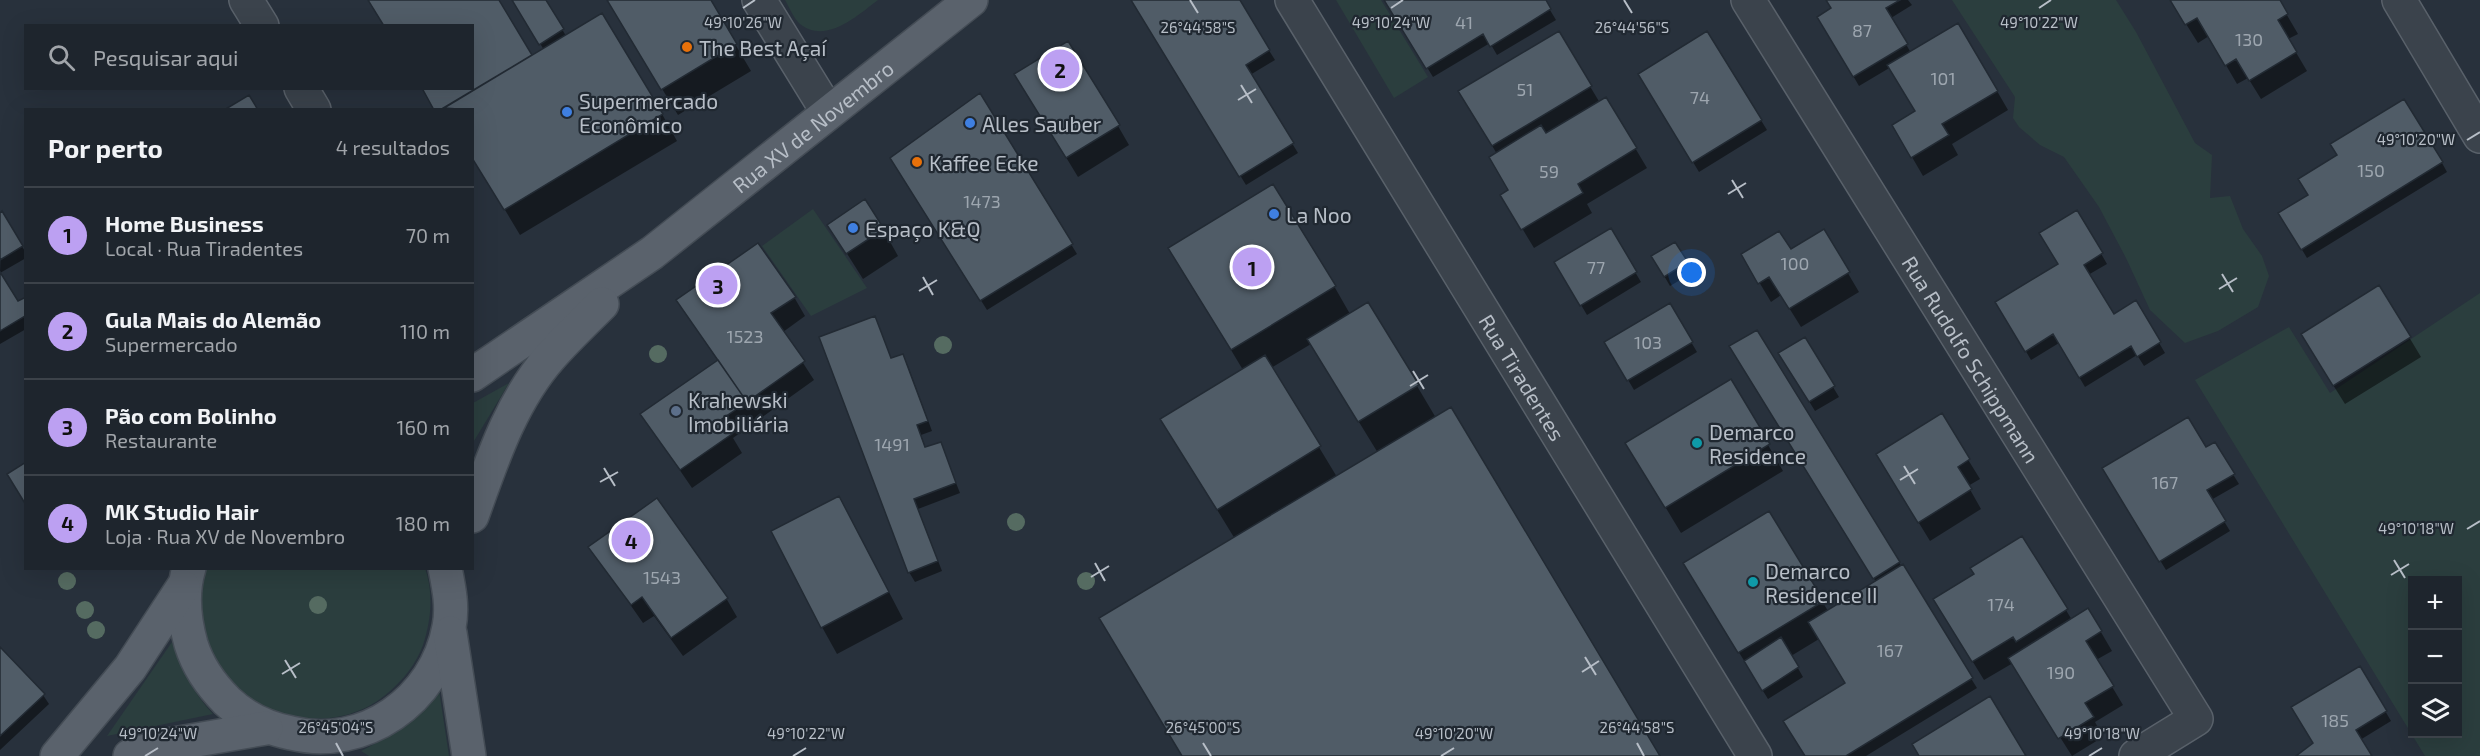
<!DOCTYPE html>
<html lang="pt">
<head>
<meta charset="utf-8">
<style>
	:root { --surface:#1e252d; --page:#2b3139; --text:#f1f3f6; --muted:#a1a5aa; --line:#3c4249; --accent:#bca0f2 }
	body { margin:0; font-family:"Exo 2",sans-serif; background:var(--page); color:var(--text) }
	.controls { position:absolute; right:18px; bottom:18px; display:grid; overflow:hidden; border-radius:0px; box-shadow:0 6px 24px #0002 }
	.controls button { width:54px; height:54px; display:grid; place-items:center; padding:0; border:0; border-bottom:2px solid var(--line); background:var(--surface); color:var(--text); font:30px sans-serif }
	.you { position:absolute; left:1692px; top:273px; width:21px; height:21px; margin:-15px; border:4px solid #fff; border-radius:50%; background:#1a73e8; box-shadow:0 0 0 9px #1a73e833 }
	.badge { display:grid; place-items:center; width:39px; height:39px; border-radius:50%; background:var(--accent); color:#111; font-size:20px; font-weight:700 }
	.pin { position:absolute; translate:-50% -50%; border:3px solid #fff; box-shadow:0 2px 6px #0006 }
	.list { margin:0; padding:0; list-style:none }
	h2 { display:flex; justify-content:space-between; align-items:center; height:78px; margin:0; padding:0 24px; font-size:26px }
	h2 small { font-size:20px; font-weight:400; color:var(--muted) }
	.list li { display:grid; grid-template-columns:39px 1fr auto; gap:18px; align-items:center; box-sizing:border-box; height:96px; padding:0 24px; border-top:2px solid var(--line) }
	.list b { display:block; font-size:22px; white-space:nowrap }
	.list p { margin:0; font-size:20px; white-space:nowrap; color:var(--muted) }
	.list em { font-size:20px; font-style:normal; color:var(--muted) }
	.icon { flex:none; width:33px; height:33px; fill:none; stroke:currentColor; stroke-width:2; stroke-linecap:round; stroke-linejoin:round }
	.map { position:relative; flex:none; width:2480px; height:756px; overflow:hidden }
	.search { position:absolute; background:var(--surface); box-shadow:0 6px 24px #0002; left:24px; top:24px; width:450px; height:66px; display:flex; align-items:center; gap:15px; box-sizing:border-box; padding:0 21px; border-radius:0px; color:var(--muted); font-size:22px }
	.panel { position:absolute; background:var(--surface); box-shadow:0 6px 24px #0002; left:24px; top:108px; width:450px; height:462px; border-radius:0px }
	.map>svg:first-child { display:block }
	.green { fill:#2b3e3e; fill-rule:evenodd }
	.shadow { fill:#0007; fill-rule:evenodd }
	.building { fill:#505c67; stroke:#222a33; stroke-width:1.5 }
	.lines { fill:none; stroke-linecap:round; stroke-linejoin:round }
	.minor-casing { stroke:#59616a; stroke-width:36 }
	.major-casing { stroke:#444c55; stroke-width:36 }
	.minor { stroke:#3b434c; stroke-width:33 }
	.major { stroke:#5a626c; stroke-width:33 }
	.tree { fill:#556b61 }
	.ticks { fill:none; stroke:#b7bec7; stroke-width:2 }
	.food-dot { fill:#e8710a; stroke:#202831; stroke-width:2 }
	.shop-dot { fill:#3f7fe0; stroke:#202831; stroke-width:2 }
	.service-dot { fill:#5c6f8a; stroke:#202831; stroke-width:2 }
	.culture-dot { fill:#0f9aa8; stroke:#202831; stroke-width:2 }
	.labels { text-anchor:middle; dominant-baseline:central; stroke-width:4.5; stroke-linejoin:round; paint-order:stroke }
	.number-label { font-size:18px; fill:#9da6af }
	.poi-label { font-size:21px; fill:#b7bec7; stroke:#202831; text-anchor:start }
	.street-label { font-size:21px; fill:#b7bec7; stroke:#202831 }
	.ticks-label { font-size:15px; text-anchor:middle; fill:#b7bec7; stroke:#202831; stroke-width:4.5; stroke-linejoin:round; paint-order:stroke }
</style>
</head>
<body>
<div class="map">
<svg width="2480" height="756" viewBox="0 0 2480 756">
	<rect width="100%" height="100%" fill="#28313c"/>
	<path class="green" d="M785,0h93c-20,15 -52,45 -78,24 -6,-5 -11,-17 -15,-24z
		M1336,0h45l47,77 -34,21z
		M1952,0h164l20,32 59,111 17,12 -2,43 20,-2 13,33 19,27 7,20 -11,31 -40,24 -33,12 -35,-33 -24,-52 -27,-51 -35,-50 -24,-12 -21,-18 -6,-9 2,-21z
		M813,209l54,79 -56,28 -49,-70z
		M2480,293v463h-55l-230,-376 94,-53 41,66zM2412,580h46v154h-46z
		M509,383l-35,58 -1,6v-44z
		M425,568c9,25 6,53 -2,77 -7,19 -19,34 -34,47 -56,50 -151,26 -180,-43 -11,-27 -10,-53 -4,-80z
		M172,642c10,28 21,51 41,72l-106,22z
		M439,690l10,66h-80l-8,-5c35,-18 55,-28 78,-61z"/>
	<path class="shadow" d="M369,0h128l34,57 13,-7 -30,-50h31l21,36 96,78 15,27 -157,94 -48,-80v-45h-37l37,-22v-62z
		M608,0h101l42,71 -73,44z
		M1133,0h105l37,60 -25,15 48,78 -52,32z
		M1386,0h158l12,20 -59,35 -7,-12 -57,34z
		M1827,0h81l4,5 -21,13 20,35 86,38 11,19 -56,34 6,11 -35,21 -29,-50 23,-14 -26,-45 -32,19 -40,-69 14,-8z
		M2171,0h107l20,34 -10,5 19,32 -46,28 -13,-21 -11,6 -28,-48 -11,7z
		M1558,33l42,70 6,-4 41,69 -60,36 5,9 -58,35 -32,-53 8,-4 -13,-37 -37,-62z
		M1707,33l60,97 -68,42 -59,-98z
		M1027,93l91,33 11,19 -51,32z
		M980,95l97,159 -90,56 -89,-142z
		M2339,156l103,7 5,9 -140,86 -27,-45 30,-18z
		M2077,212l30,52 -19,11 25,41 22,-14 30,51 -21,13 -7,-11 -52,32 -26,-44 -28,17 -34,-58 63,-38z
		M2,213l24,40v5l-26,15z
		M829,225l54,4 15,27 -35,23z
		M1610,230l31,52 -54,33 -31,-52z
		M1823,231l36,61 -58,35 -20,-32 -10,7 -28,-47 47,-4z
		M1675,244l17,29 -22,13 -17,-29z
		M0,274l17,30 9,-5v30l-26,15z
		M1189,280l145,6 16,28 67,72 19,32 223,338h-476l52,-217 -54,-88 62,-81zM1311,344l67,109 -41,24 -66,-109z
		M2379,287l42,70 -76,47 -32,-51z
		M794,297l11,19 -22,16 31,48 -81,58 9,15 -50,35 -50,-73 76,-54 -40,-60z
		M1669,305l28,47 -63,38 -28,-48z
		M874,317l18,43 10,-4 6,10 24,65 -11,4 5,14 14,-6 20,50 -42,16 24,62 -27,11 -6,-10z
		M1756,332l221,356 -111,68h-60l41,-73 -28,-44 -28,17 12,21 -35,22 -68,-109 69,-77 59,98 48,-29 -139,-226z
		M1804,339l35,58 -24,14 -35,-57z
		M1941,416l39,63 -12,7 13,23 -51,32 -41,-67z
		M2214,444l25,40 -28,16 19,31 -64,39 -62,-101 102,-20z
		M1768,445l15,26 -102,62 -38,-63z
		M854,525l49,94 -66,35 -15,-27z
		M2022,538l50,82 16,-10 24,41 -16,9 27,45 -28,17 8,15 -31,19 -59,-93 -29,17 -38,-62 30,-44z
		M590,547l136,51 11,19 -54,39 -29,-40 -11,7z
		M0,649l43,46 6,9 -49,46z
		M2360,668l31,53 -31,19 10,16h-72l17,-12z"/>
	<path class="building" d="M368,0h131l33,55 -92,55h-6l-12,-22h50v-62h-88z
		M512,0h34l18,29 -25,16z
		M607,0h104l26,44 -76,46z
		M1131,0h109l30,50 -24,15 48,78 -55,34z
		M1384,0h162l5,9 -61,38 -7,-13 -57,35z
		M1826,0h74l-14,8 22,36 -55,33 -36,-60 14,-9z
		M2170,0h110l8,14 -10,6 19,32 -48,29 -13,-22 -11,7 -28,-48 -12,7z
		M602,13l61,101 -159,96 -32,-52v-48l-28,-2z
		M1958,23l40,68 -56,33 7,11 -38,23 -19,-33 23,-14 -28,-46z
		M1559,31l33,55 -100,60 -34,-55z
		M1707,31l55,89 -70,43 -54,-89z
		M1068,41l52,84 -54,33 -52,-84z
		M980,93l93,151 -93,57 -90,-143z
		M249,95l9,15h-34z
		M1606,97l31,51 -59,36 5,9 -62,37 -21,-35 8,-5 -19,-33 52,-32 5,8z
		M2404,99l39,63 -142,88 -23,-37 30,-18 -10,-16 39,-24 -7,-11z
		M1273,184l63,102 -105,64 -63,-102z
		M865,199l19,30 -38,25 -19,-29z
		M2077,210l26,43 -19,12 30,49 22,-14 25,42 -24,15 -6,-11 -52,32 -26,-44 -28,18 -30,-50 63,-38 -19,-31z
		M2,211l21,35 -23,14v-47z
		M1611,228l26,44 -57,34 -26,-44z
		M1824,229l26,43 -61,37 -20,-32 -11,7 -17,-30 38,-23 12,18z
		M1675,242l13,20 -24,15 -13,-21z
		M758,243l38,54 -25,16 34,48 -58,41 -71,-102z
		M0,272l18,29 8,-4v21l-1,-2 -25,15z
		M2379,285l32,52 -78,49 -32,-52z
		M1368,302l51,83 -61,37 -51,-83z
		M1670,303l23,39 -66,39 -23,-39z
		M875,316l16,42 12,-4 25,67 -11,4 8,22 16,-5 15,41 -42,16 24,62 -30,12 -89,-236z
		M1757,330l143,232 -27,17 -144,-233z
		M1805,337l30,49 -26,16 -31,-49z
		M1265,355l56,91 -104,64 -57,-91z
		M718,360l29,42 -25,17 10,15 -52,36 -40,-56z
		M1731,379l39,65 -105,64 -40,-65z
		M1451,407l209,349h-478l-83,-138z
		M1942,413l28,46 -12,8 14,22 -54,34 -42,-69z
		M2188,417l18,30 9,-5 20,32 -28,16 19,31 -67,41 -57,-94z
		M26,462v43l-19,-31z
		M839,496l50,96 -68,36 -50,-97z
		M657,498l71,100 -57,40 -29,-41 -11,8 -43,-58z
		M1769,511l55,90 -86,52 -55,-90z
		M2022,536l46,73 -52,33 -3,-5 -41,25 -39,-63 41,-25 -4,-6z
		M1903,564l70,114 -127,78h-41l-22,-35 62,-38 -37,-61z
		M2088,608l14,23 -16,10 28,45 -29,17 9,14 -36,22 -50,-81z
		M1781,637l18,30 -37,24 -18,-30z
		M0,647l45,47 -45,42z
		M2360,666l27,45 -31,19 16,26h-76l17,-13 -22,-36z
		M1990,696l36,60h-107l-7,-12z"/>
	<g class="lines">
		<defs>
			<g id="minor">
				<path d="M246,0l16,26"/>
				<path d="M759,0l69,112"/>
				<path id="s1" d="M1292,0l463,756"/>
				<path id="s2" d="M1748,0l448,719 -60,37"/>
				<path d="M2399,0l81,136"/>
				<path d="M301,88l13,22"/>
			</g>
			<g id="major">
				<path id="s3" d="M472,375l180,-122 319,-253"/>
				<path d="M472,516c20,-56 39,-115 79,-160 16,-18 34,-35 51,-52"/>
				<path d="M189,568c-8,26 -5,51 2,76 7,23 20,41 36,57 19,18 39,27 64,32 73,18 145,-33 158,-106 4,-20 0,-39 -4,-59"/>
				<path d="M450,633l19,123"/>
				<path d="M57,756l73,-88 53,-81"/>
				<path d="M130,756l32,-10 104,-18"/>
			</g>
		</defs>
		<use href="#minor" class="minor-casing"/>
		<use href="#major" class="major-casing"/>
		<use href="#minor" class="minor"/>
		<use href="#major" class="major"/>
	</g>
	<g class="tree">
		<circle cx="943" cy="345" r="9"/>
		<circle cx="658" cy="354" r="9"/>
		<circle cx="1016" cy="522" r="9"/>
		<circle cx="67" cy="581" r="9"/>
		<circle cx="1086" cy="581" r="9"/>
		<circle cx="318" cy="605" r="9"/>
		<circle cx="85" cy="610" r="9"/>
		<circle cx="96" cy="630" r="9"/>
	</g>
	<path class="ticks" d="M1190,0l8,13M1624,0l8,13M743,8l12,-8M1391,8l12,-8M2039,8l12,-8M1241,85l11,18M1238,100l18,-11M2467,140l13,-8M1732,180l11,18M1728,194l18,-11M2222,274l11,18M923,277l10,18M2219,289l18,-11M919,291l18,-11M1413,371l11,18M1410,386l18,-11M1904,466l11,18M604,468l11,18M1900,480l18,-11M600,482l18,-10M2467,529l13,-8M2394,560l11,18M1095,563l10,18M2391,575l18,-11M1091,577l18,-11M1585,657l11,18M285,660l11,18M1582,672l17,-11M282,674l18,-11M336,743l7,13M1203,743l8,13M1637,743l7,13M145,756l13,-8M793,756l13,-8M1441,756l13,-8M2089,756l13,-8"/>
	<g class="food-dot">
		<circle cx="687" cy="47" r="6"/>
		<circle cx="917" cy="162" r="6"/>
	</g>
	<g class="shop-dot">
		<circle cx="567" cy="112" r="6"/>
		<circle cx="970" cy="123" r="6"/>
		<circle cx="1274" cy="214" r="6"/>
		<circle cx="853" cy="228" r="6"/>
	</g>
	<circle class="service-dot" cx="676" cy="411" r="6"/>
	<g class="culture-dot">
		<circle cx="1697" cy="443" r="6"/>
		<circle cx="1753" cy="582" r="6"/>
	</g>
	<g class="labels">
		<g class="number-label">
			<text x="1464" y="22">41</text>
			<text x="1862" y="30">87</text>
			<text x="2249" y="39">130</text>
			<text x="1943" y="78">101</text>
			<text x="1525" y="89">51</text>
			<text x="1700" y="97">74</text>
			<text x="2371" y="170">150</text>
			<text x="1549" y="171">59</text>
			<text x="982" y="201">1473</text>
			<text x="1795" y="263">100</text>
			<text x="1596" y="267">77</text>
			<text x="745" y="336">1523</text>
			<text x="1648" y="342">103</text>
			<text x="892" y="444">1491</text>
			<text x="2165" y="482">167</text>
			<text x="662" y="577">1543</text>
			<text x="2001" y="604">174</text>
			<text x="1890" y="650">167</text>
			<text x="2061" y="672">190</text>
			<text x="2335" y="720">185</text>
		</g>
		<g class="poi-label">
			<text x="699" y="47">The Best Açaí</text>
			<text x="579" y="100">Supermercado<tspan x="579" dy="24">Econômico</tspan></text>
			<text x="982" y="123">Alles Sauber</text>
			<text x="929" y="162">Kaffee Ecke</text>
			<text x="1286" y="214">La Noo</text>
			<text x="865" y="228">Espaço K&amp;Q</text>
			<text x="688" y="399">Krahewski<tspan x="688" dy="24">Imobiliária</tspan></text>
			<text x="1709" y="431">Demarco<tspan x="1709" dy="24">Residence</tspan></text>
			<text x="1765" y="570">Demarco<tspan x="1765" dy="24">Residence II</tspan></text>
		</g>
		<g class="street-label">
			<text stroke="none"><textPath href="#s3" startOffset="422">Rua XV de Novembro</textPath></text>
			<text stroke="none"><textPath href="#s2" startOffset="423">Rua Rudolfo Schippmann</textPath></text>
			<text stroke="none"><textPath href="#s1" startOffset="442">Rua Tiradentes</textPath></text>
		</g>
	</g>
	<g class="ticks-label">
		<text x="743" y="28">49°10'26"W</text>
		<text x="1391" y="28">49°10'24"W</text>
		<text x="2039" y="28">49°10'22"W</text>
		<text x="1198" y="33">26°44'58"S</text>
		<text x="1632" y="33">26°44'56"S</text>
		<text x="2416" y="145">49°10'20"W</text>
		<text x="2416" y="534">49°10'18"W</text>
		<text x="336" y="733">26°45'04"S</text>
		<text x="1203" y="733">26°45'00"S</text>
		<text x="1637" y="733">26°44'58"S</text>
		<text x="158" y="739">49°10'24"W</text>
		<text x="806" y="739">49°10'22"W</text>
		<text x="1454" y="739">49°10'20"W</text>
		<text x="2102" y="739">49°10'18"W</text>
	</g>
</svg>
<div class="controls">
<button>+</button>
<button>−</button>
<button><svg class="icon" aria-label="layers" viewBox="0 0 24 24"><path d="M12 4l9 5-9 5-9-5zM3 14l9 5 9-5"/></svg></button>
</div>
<div class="you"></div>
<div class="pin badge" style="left:1252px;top:267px">1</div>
<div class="pin badge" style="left:1060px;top:69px">2</div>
<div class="pin badge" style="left:718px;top:285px">3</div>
<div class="pin badge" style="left:631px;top:540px">4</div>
<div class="search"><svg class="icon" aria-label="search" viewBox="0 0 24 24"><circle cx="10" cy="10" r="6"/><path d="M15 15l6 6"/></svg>Pesquisar aqui</div>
<section class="panel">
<h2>Por perto<small>4 resultados</small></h2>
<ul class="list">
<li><span class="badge">1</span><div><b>Home Business</b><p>Local · Rua Tiradentes</p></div><em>70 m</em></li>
<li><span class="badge">2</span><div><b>Gula Mais do Alemão</b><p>Supermercado</p></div><em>110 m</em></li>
<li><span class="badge">3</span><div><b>Pão com Bolinho</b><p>Restaurante</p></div><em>160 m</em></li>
<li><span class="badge">4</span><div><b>MK Studio Hair</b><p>Loja · Rua XV de Novembro</p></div><em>180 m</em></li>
</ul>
</section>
</div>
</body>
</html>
